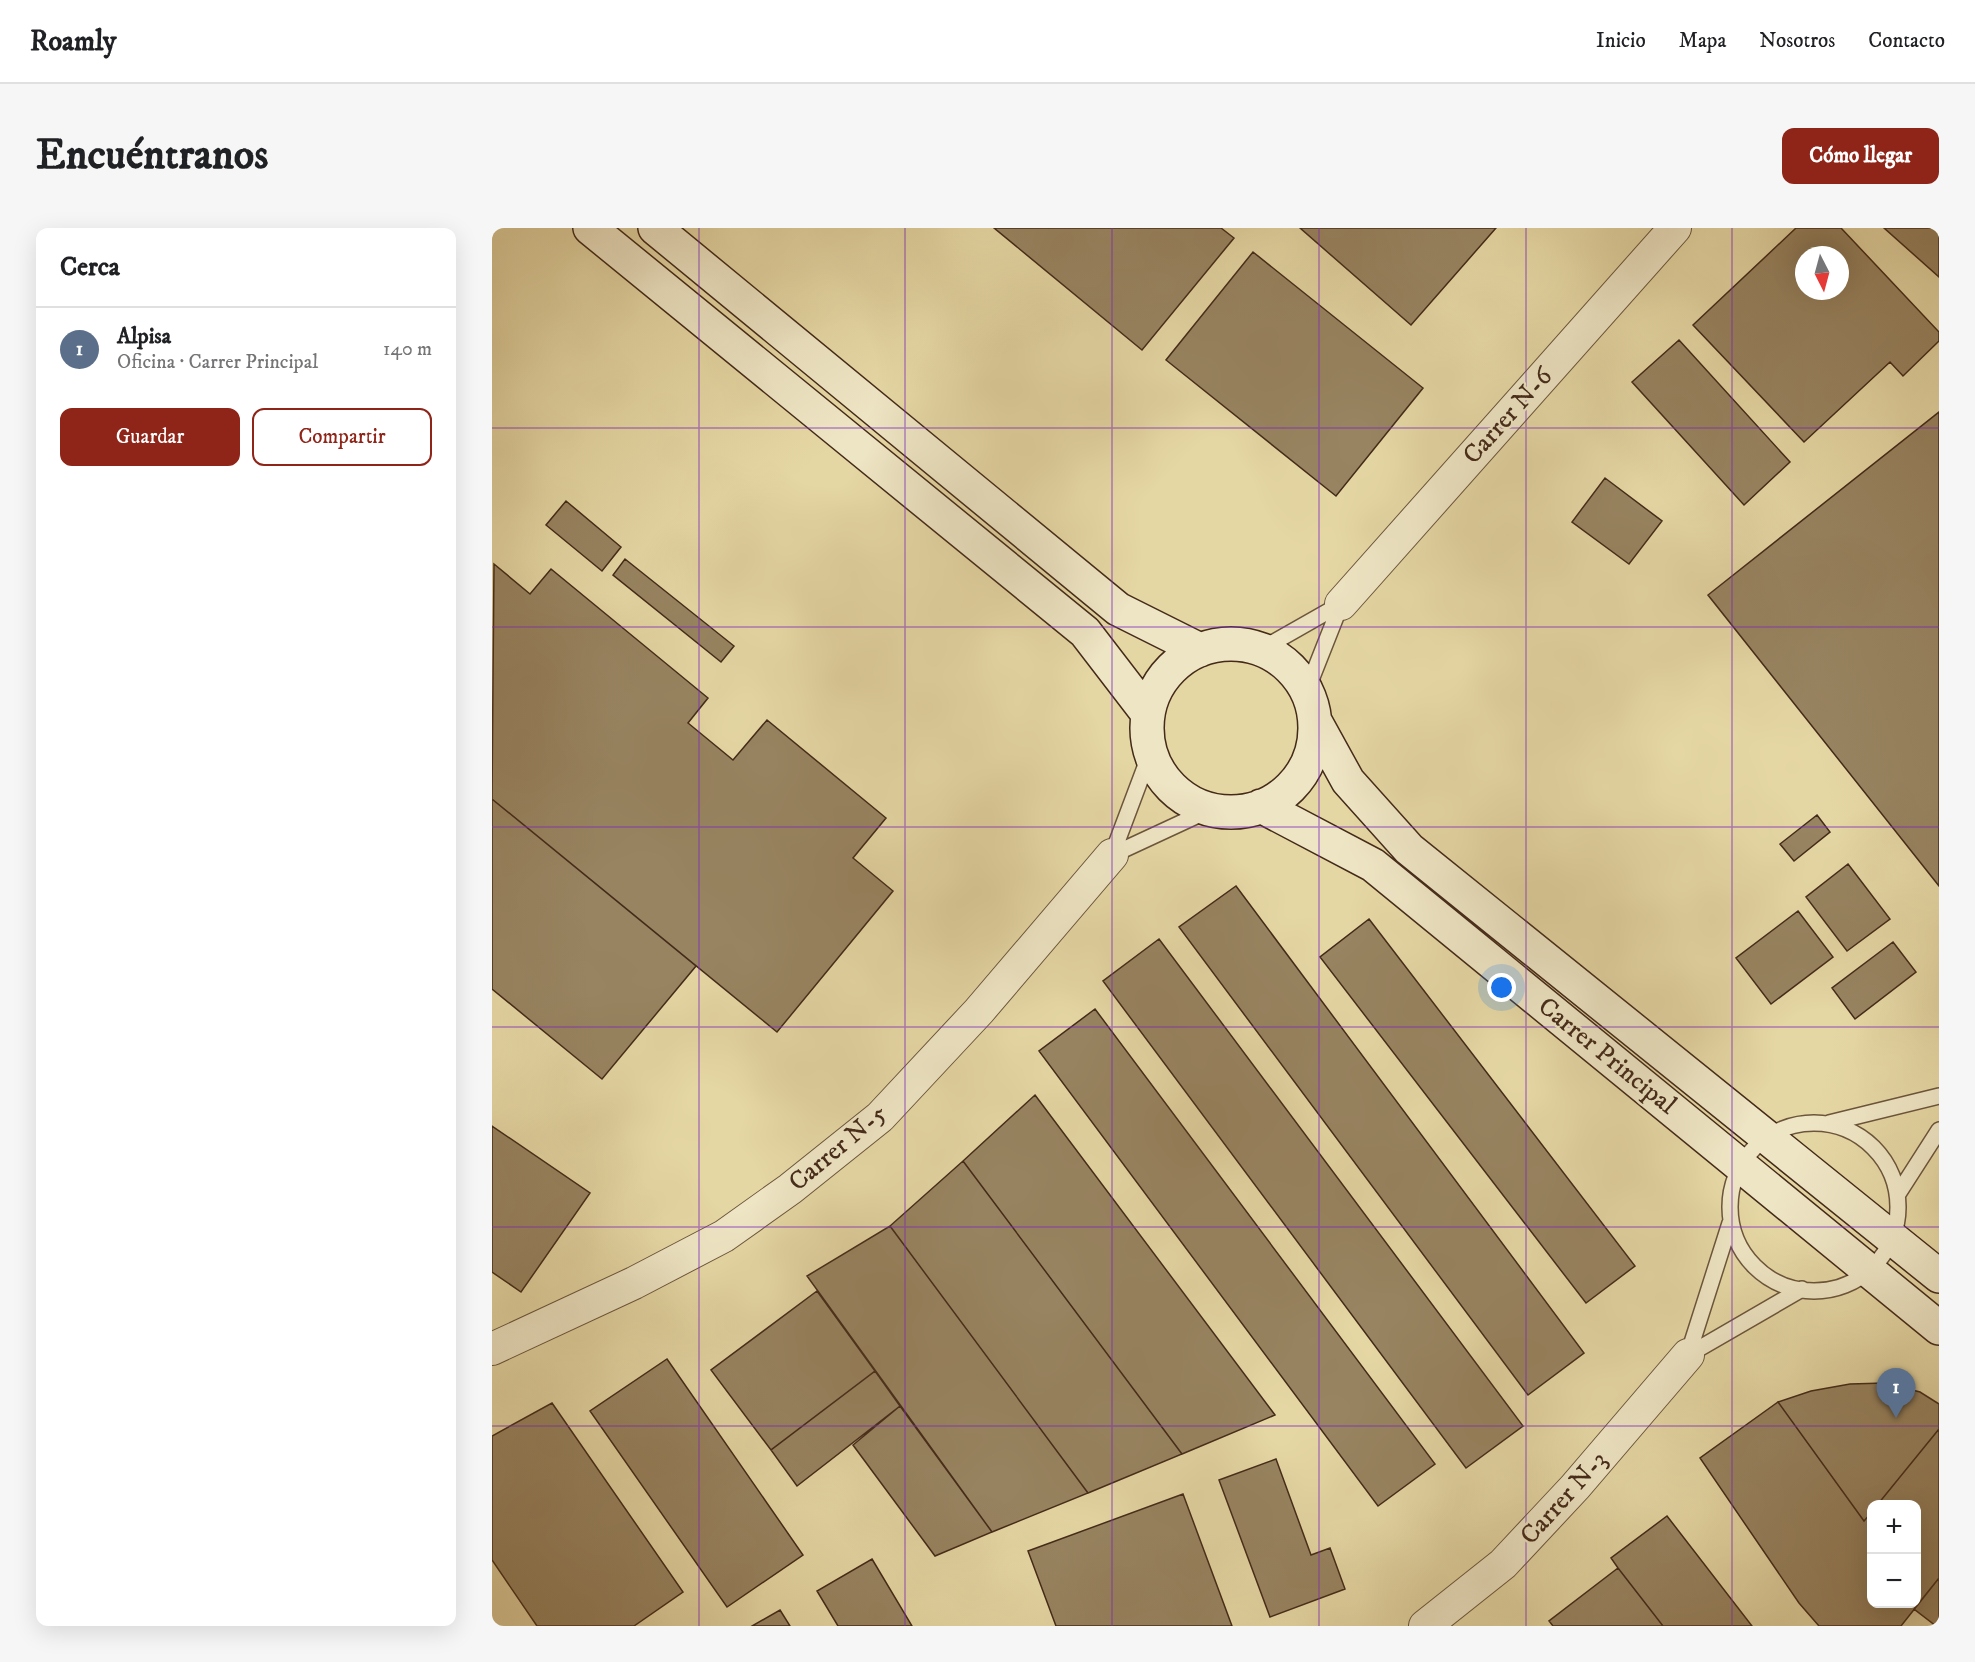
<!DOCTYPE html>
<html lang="es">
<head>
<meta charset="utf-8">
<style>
	:root { --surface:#fff; --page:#f6f6f6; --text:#202124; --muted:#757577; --line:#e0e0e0; --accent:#8f2418 }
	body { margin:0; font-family:"IM FELL DW Pica",serif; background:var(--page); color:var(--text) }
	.controls { position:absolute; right:18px; bottom:18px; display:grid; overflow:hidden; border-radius:12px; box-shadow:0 6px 24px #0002 }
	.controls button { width:54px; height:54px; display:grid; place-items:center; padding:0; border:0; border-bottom:2px solid var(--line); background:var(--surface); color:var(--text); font:30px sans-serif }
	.compass { position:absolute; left:1303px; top:18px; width:54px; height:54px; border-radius:50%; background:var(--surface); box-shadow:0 6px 24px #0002; rotate:174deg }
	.you { position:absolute; left:1010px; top:760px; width:21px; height:21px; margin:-15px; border:4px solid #fff; border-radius:50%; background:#1a73e8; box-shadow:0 0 0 9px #1a73e833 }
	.badge { display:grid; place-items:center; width:39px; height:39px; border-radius:50%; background:var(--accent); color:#fff; font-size:20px; font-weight:700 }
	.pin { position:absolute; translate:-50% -50px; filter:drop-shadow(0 2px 3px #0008) }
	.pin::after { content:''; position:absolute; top:32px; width:21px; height:18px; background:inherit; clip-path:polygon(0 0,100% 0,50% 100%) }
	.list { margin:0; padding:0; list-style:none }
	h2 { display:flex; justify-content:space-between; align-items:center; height:78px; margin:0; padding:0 24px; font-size:26px }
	h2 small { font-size:20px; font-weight:400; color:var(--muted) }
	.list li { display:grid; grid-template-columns:39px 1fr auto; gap:18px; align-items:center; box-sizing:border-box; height:84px; padding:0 24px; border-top:2px solid var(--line) }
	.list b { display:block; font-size:22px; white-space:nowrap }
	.list p { margin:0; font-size:20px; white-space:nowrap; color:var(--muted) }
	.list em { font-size:20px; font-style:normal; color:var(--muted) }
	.actions { display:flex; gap:12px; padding:18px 24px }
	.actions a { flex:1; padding:14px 0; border:2px solid var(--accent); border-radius:12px; text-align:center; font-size:21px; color:var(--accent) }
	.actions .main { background:var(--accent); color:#fff }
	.map { position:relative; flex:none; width:1447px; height:1398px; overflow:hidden; border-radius:12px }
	header { display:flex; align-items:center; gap:36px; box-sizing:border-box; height:84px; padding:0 30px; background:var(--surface); border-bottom:2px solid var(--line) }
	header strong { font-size:28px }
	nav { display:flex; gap:33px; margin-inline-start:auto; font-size:21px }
	.intro { display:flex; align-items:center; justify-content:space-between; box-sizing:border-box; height:144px; padding:0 36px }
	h1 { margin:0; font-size:42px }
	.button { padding:15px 27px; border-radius:12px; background:var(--accent); color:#fff; font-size:21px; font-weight:700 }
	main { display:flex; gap:36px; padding:0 36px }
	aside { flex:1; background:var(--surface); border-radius:12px; box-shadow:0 6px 24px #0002 }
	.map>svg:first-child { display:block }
	.building { fill:#988461; stroke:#442a19; stroke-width:1.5; fill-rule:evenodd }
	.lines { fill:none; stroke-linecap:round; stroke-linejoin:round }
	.lane-casing { stroke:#6c553c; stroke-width:18 }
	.street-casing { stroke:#6c553c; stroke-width:34 }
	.secondary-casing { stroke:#442a19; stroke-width:36 }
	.lane { stroke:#eee5c4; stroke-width:15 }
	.street { stroke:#eee5c4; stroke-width:32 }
	.secondary { stroke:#eee5c4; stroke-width:33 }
	.grid { fill:none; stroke:#7b2cbf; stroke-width:1.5; stroke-opacity:0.55 }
	.labels { text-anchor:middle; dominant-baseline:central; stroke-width:4.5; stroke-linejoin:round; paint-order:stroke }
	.street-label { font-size:26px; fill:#442a19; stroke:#eee5c4 }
</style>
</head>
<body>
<header>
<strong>Roamly</strong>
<nav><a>Inicio</a><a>Mapa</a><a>Nosotros</a><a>Contacto</a></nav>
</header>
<div class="intro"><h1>Encuéntranos</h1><a class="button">Cómo llegar</a></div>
<main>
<aside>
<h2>Cerca<small></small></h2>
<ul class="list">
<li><span class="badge" style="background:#5c6f8a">1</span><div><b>Alpisa</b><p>Oficina · Carrer Principal</p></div><em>140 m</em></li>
</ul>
<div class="actions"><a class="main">Guardar</a><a>Compartir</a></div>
</aside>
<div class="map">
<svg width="1447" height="1398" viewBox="0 0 1447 1398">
	<rect width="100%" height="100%" fill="#e5d7a4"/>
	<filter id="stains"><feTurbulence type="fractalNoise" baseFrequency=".00333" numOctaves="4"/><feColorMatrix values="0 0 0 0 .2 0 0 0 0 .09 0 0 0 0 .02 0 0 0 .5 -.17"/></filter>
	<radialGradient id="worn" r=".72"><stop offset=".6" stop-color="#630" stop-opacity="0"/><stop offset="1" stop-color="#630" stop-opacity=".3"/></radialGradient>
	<path class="building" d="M502,0h227l13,10 -92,112z
		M808,0h196l-85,97z
		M1304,0h45l98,104v9l-36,35 -13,-14 -86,80 -111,-117zM1312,27h36v36h-36z
		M1392,0h55v49z
		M761,24l170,136 -87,108 -170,-136z
		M1187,112l111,122 -46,43 -112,-123z
		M1447,184v474l-231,-291z
		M1113,250l57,43 -33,43 -57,-42z
		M74,273l55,46 -19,24 -56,-46z
		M133,331l109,87 -13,16 -108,-87z
		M2,336l36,30 21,-25 157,129 -20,25 45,37 34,-40 119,98 -33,40 40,33 -116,141 -285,-233z
		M0,571l204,167 -94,113 -110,-90z
		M1325,587l13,17 -36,29 -14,-17z
		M1356,636l42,55 -43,32 -41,-54z
		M744,658l348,467 -56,42 -349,-468z
		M1306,683l35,46 -62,47 -35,-46z
		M877,691l266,347 -49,37 -266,-346z
		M667,711l364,487 -57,42 -363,-487z
		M1401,714l23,30 -61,47 -23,-31z
		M603,781l340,455 -57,42 -339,-455z
		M543,867l240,320 -93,39 -219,-293z
		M0,898l98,67 -69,99 -29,-20z
		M471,933l219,293 -94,39 -198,-267z
		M398,998l198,267 -96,39 -185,-256z
		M325,1063l58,80 -104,79 -60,-80z
		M175,1131l136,196 -76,52 -137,-196z
		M383,1143l25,35 -103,80 -26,-36z
		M1393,1155l35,9 19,12v25l-61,75h-6v8l-8,9 -86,-119 33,-11 39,-7z
		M1286,1174l86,119 8,-9v92h44v-100h-38l61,-75v149l-38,48h-82l-20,-23 -99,-145z
		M60,1175l131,189 -49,34h-97l-45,-66v-124z
		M408,1178l92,126 -57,24 -82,-111z
		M784,1231l35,96 19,-7 15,41 -75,28 -51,-137z
		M691,1266l49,132h-176l-28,-75z
		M1175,1288l85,110h-89l-45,-58 -7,-10z
		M380,1331l40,67h-74l-21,-35z
		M1126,1340l45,58h-110l-4,-5z
		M1447,1350v48h-3l-22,-17z
		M288,1382l10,16h-38z"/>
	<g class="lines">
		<defs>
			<path id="lane" d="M768,422l81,-46
				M815,462l34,-86
				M620,627l38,-101
				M620,627l97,-45
				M1337,895l110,-27
				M1238 979a84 84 0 1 1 168 0a84 84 0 1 1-168 0Z
				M1406,966l41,-64
				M1196,1127l42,-132
				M1196,1127l114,-66"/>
			<path id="street" d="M849,376l334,-376
				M0,1121l142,-66 90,-47 66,-47 90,-72 99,-106 133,-156
				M933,1398l78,-62 72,-77 113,-132"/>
			<path id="secondary" d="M98,0l495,404 63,82
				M163,0l463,381 82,41
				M655 500a84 84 0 1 1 168 0a84 84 0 1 1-168 0Z
				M824,495l32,58 61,68 530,427
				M769,578l112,59 566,463"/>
		</defs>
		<use href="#lane" class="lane-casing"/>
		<use href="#street" class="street-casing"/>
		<use href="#secondary" class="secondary-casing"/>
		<use href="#lane" class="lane"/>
		<use href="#street" class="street"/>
		<use href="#secondary" class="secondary"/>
	</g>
	<path class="grid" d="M207,0v1398M413,0v1398M620,0v1398M827,0v1398M1034,0v1398M1240,0v1398M0,200h1447M0,399h1447M0,599h1447M0,799h1447M0,999h1447M0,1198h1447"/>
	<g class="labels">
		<g class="street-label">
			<text transform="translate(1016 188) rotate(-48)">Carrer N-6</text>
			<text transform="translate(1115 828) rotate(39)">Carrer Principal</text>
			<text transform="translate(346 920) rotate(-40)">Carrer N-5</text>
			<text transform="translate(1072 1270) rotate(-48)">Carrer N-3</text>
		</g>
	</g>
	<rect width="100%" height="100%" filter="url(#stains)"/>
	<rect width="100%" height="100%" fill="url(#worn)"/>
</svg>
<div class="controls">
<button>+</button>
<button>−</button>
</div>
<svg class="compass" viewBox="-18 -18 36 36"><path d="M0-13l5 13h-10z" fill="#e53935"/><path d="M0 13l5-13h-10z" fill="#757577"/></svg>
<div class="you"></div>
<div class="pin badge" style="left:1404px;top:1190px;background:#5c6f8a">1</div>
</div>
</main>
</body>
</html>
